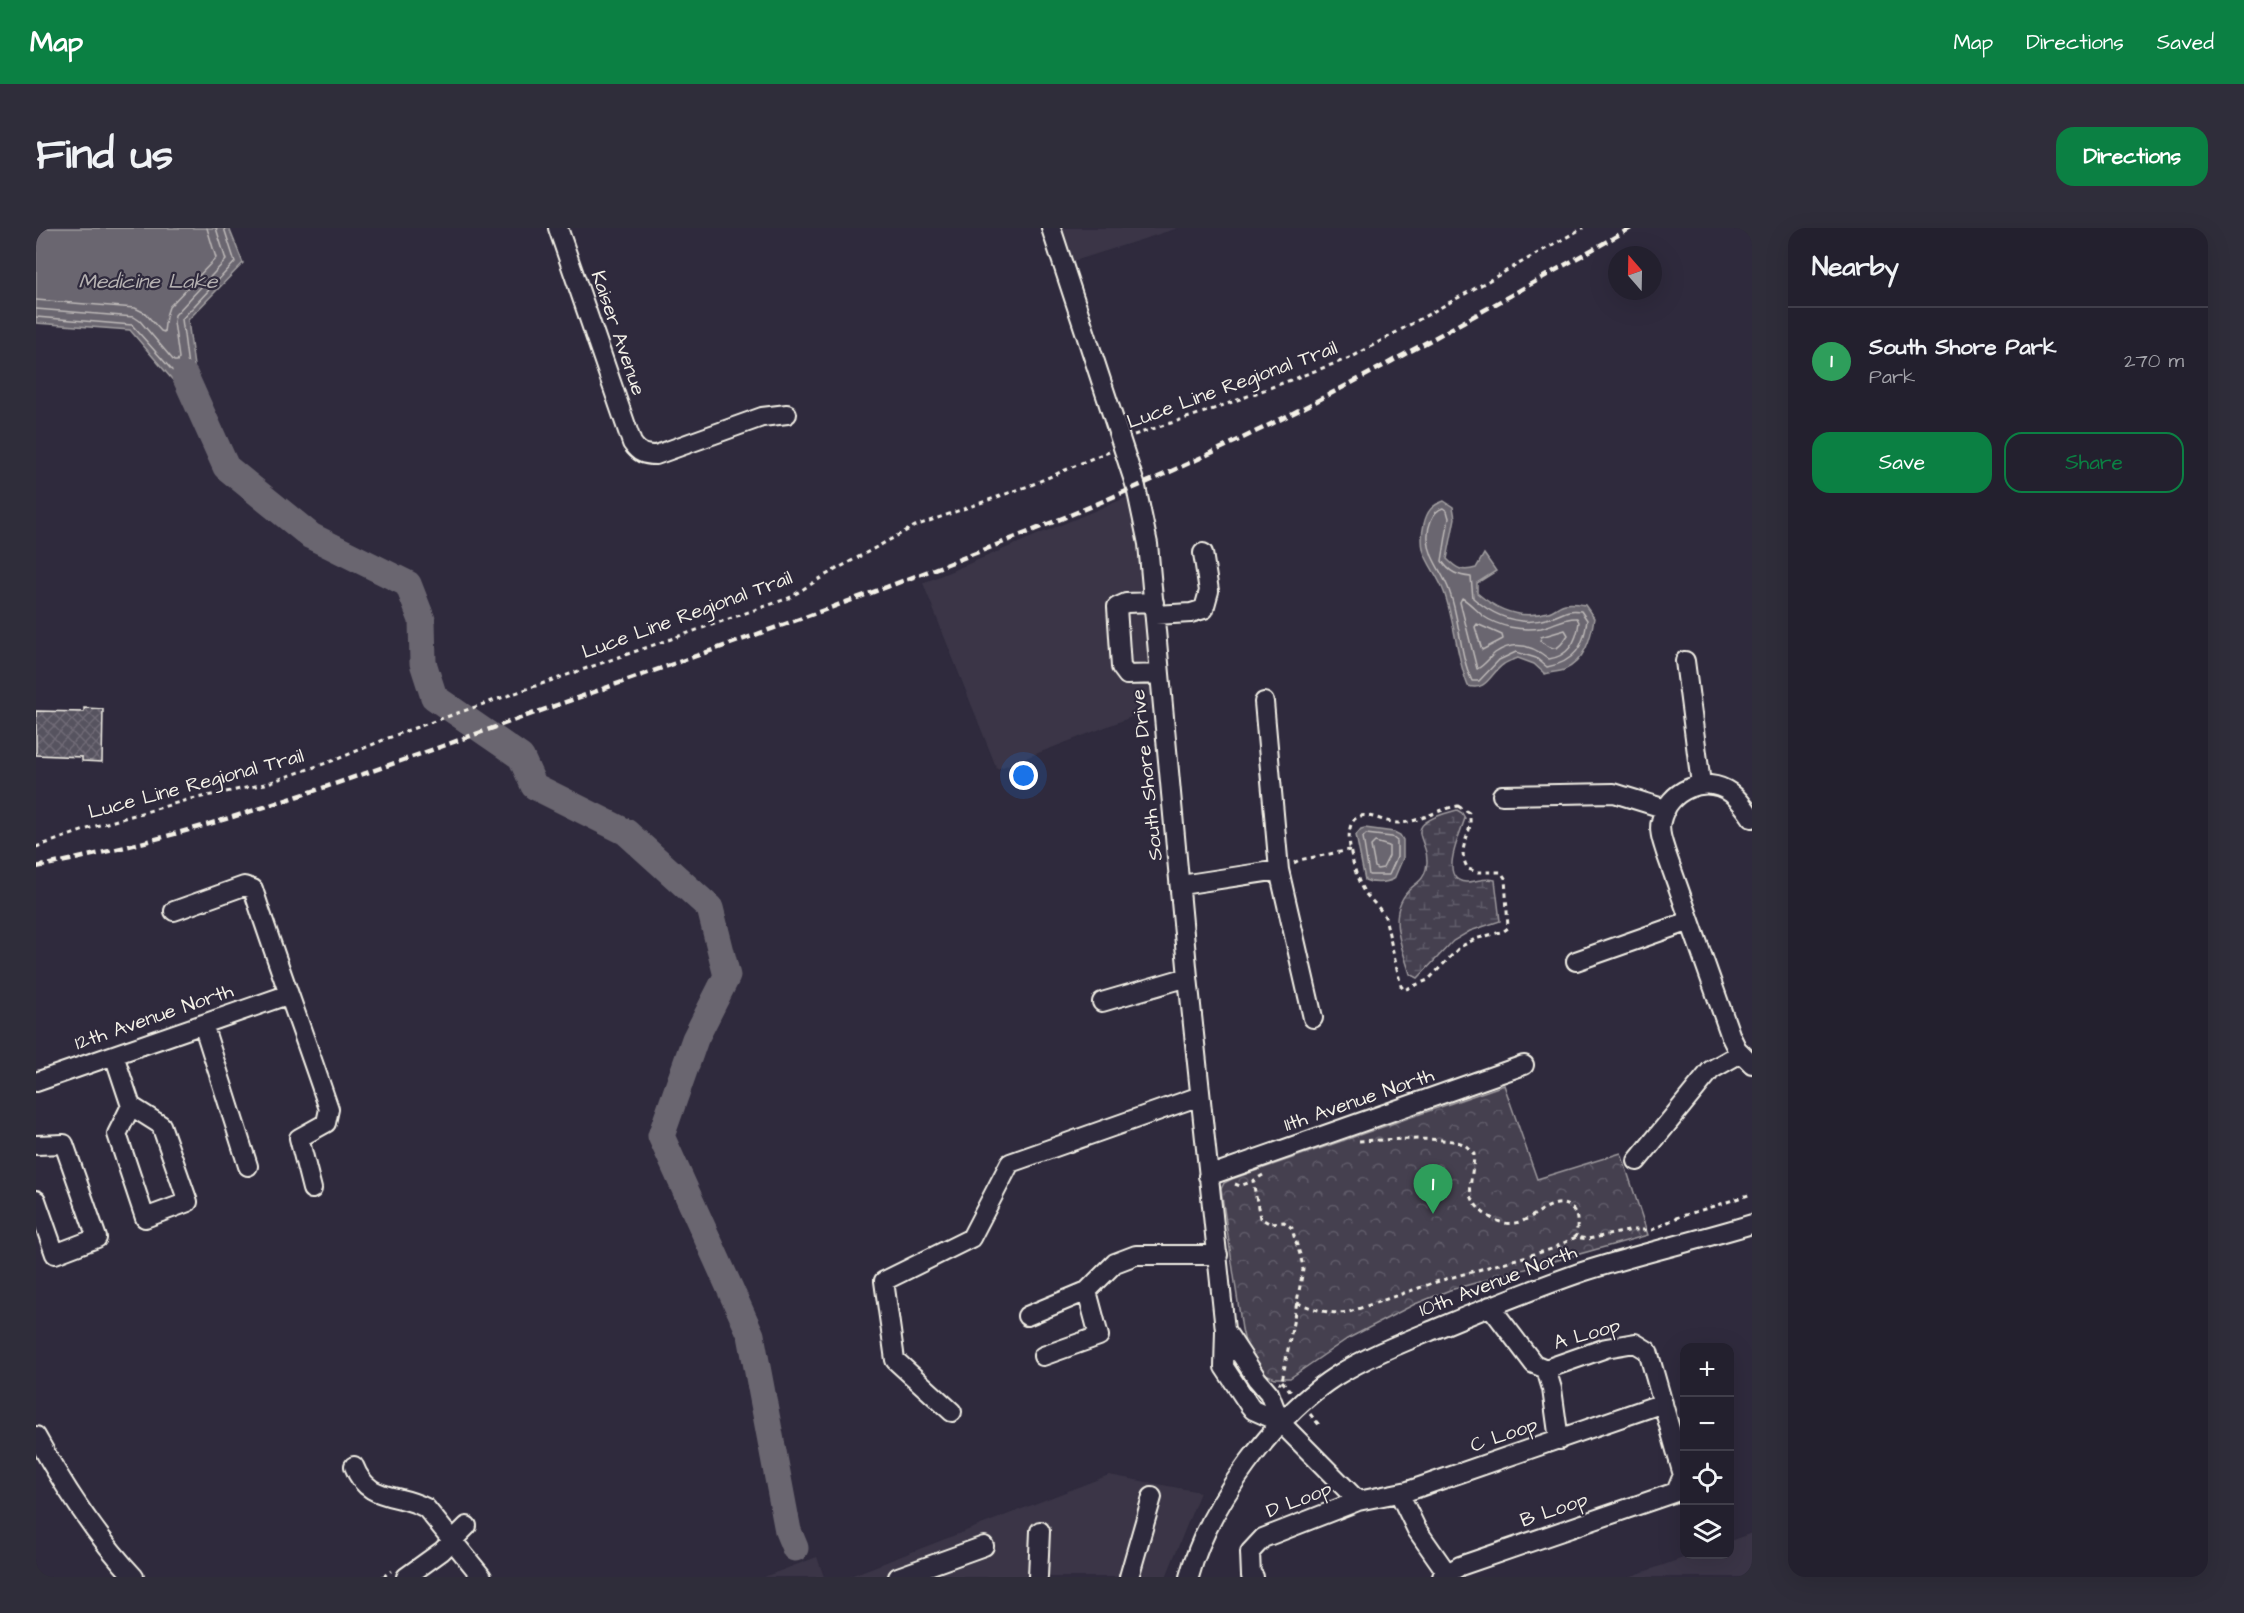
<!DOCTYPE html>
<html lang="en">
<head>
<meta charset="utf-8">
<style>
	:root { --surface:#23202e; --page:#2f2d3a; --text:#f1f3f6; --muted:#a3a3aa; --line:#403e4a; --accent:#0b8043 }
	body { margin:0; font-family:"Architects Daughter",sans-serif; background:var(--page); color:var(--text) }
	.controls { position:absolute; right:18px; bottom:18px; display:grid; overflow:hidden; border-radius:12px; box-shadow:0 6px 24px #0002 }
	.controls button { width:54px; height:54px; display:grid; place-items:center; padding:0; border:0; border-bottom:2px solid var(--line); background:var(--surface); color:var(--text); font:30px sans-serif }
	.compass { position:absolute; left:1572px; top:18px; width:54px; height:54px; border-radius:50%; background:var(--surface); box-shadow:0 6px 24px #0002; rotate:340deg }
	.you { position:absolute; left:988px; top:548px; width:21px; height:21px; margin:-15px; border:4px solid #fff; border-radius:50%; background:#1a73e8; box-shadow:0 0 0 9px #1a73e833 }
	.badge { display:grid; place-items:center; width:39px; height:39px; border-radius:50%; background:var(--accent); color:#fff; font-size:20px; font-weight:700 }
	.pin { position:absolute; translate:-50% -50px; filter:drop-shadow(0 2px 3px #0008) }
	.pin::after { content:''; position:absolute; top:32px; width:21px; height:18px; background:inherit; clip-path:polygon(0 0,100% 0,50% 100%) }
	.list { margin:0; padding:0; list-style:none }
	h2 { display:flex; justify-content:space-between; align-items:center; height:78px; margin:0; padding:0 24px; font-size:26px }
	h2 small { font-size:20px; font-weight:400; color:var(--muted) }
	.list li { display:grid; grid-template-columns:39px 1fr auto; gap:18px; align-items:center; box-sizing:border-box; height:108px; padding:0 24px; border-top:2px solid var(--line) }
	.list b { display:block; font-size:22px; white-space:nowrap }
	.list p { margin:0; font-size:20px; white-space:nowrap; color:var(--muted) }
	.list em { font-size:20px; font-style:normal; color:var(--muted) }
	.actions { display:flex; gap:12px; padding:18px 24px }
	.actions a { flex:1; padding:14px 0; border:2px solid var(--accent); border-radius:18px; text-align:center; font-size:21px; color:var(--accent) }
	.actions .main { background:var(--accent); color:#fff }
	.icon { flex:none; width:33px; height:33px; fill:none; stroke:currentColor; stroke-width:2; stroke-linecap:round; stroke-linejoin:round }
	.map { position:relative; flex:none; width:1716px; height:1349px; overflow:hidden; border-radius:18px }
	header { display:flex; align-items:center; gap:36px; box-sizing:border-box; height:84px; padding:0 30px; background:var(--accent); color:#fff }
	header strong { font-size:28px }
	nav { display:flex; gap:33px; margin-inline-start:auto; font-size:21px }
	.intro { display:flex; align-items:center; justify-content:space-between; box-sizing:border-box; height:144px; padding:0 36px }
	h1 { margin:0; font-size:42px }
	.button { padding:15px 27px; border-radius:18px; background:var(--accent); color:#fff; font-size:21px; font-weight:700 }
	main { display:flex; gap:36px; padding:0 36px }
	aside { flex:1; background:var(--surface); border-radius:18px; box-shadow:0 6px 24px #0002 }
	.map>svg:first-child { display:block }
	.built { fill:#3b3647 }
	.wetland { fill:url(#wetland-marsh); stroke:#9c989c; stroke-width:1.5 }
	.park { fill:url(#park-crowns); stroke:#9c989c; stroke-width:1.5 }
	.water { fill:#6a6670; stroke:#a19ea0; stroke-width:1.5 }
	.lines { fill:none; stroke-linecap:round; stroke-linejoin:round }
	.shore { stroke:#bdb9b8; stroke-width:1.5 }
	.river { stroke:#6a6670; stroke-width:27 }
	.building { fill:url(#building-cross-hatch); stroke:#f4f1e8; stroke-width:1.5 }
	.minor-casing { stroke:#f4f1e8; stroke-width:22 }
	.path { stroke:#f4f1e8; stroke-width:3; stroke-dasharray:4.5 4.5; stroke-linecap:butt }
	.minor { stroke:#2f2a3d; stroke-width:18 }
	.rail { stroke:#f4f1e8; stroke-width:4.5; stroke-dasharray:9 4.5; stroke-linecap:butt }
	.labels { text-anchor:middle; dominant-baseline:central; stroke-width:4.5; stroke-linejoin:round; paint-order:stroke }
	.street-label { font-size:20px; fill:#f4f1e8; stroke:#2f2a3d }
	.water-label { font-size:21px; font-style:italic; fill:#b6b2b2; stroke:#2f2a3d }
</style>
</head>
<body>
<header>
<strong>Map</strong>
<nav><a>Map</a><a>Directions</a><a>Saved</a></nav>
</header>
<div class="intro"><h1>Find us</h1><a class="button">Directions</a></div>
<main>
<div class="map">
<svg width="1716" height="1349" viewBox="0 0 1716 1349">
	<defs>
		<pattern id="wetland-marsh" width="20" height="14" patternUnits="userSpaceOnUse" patternTransform="scale(1.5)"><rect width="20" height="14" fill="#454050"/><path d="M1 5h8M5 5V1M11 12h8M15 12V8" fill="none" stroke="#605c69"/></pattern>
		<pattern id="park-crowns" width="20" height="18" patternUnits="userSpaceOnUse" patternTransform="scale(1.5)"><rect width="20" height="18" fill="#454050"/><path d="M2 6a3 3 0 1 1 6 0M12 15a3 3 0 1 1 6 0" fill="none" stroke="#605c69"/></pattern>
		<pattern id="building-cross-hatch" width="8" height="8" patternUnits="userSpaceOnUse" patternTransform="scale(1.5)"><rect width="8" height="8" fill="#56525f"/><path d="M0 0l8 8M0 8l8-8" fill="none" stroke="#6f6b76"/></pattern>
	</defs>
	<rect width="100%" height="100%" fill="#2f2a3d"/>
	<filter id="ink" filterUnits="userSpaceOnUse"><feTurbulence type="fractalNoise" baseFrequency=".0167" numOctaves="2"/><feDisplacementMap in="SourceGraphic" scale="12" xChannelSelector="R" yChannelSelector="G"/><feConvolveMatrix kernelMatrix="1 2 1 2 8 2 1 2 1" color-interpolation-filters="sRGB"/></filter>
	<g filter="url(#ink)">
		<path class="built" d="M1023,0h119l-107,34z
			M1094,268l11,48 11,165 -155,60 -74,-186z
			M1073,1247l91,17 -34,85h-318z
			M1716,1305v44h-123l63,-22 38,-1v-13z
			M781,1329l7,20h-60z"/>
		<path class="wetland" d="M1421,582l5,3 3,5c-4,15 -28,62 1,64 10,0 19,-5 29,-2l5,41 -30,10 -17,10 -35,37 -8,-4c-8,-27 -24,-60 -1,-84 7,-7 15,-10 17,-21 8,-31 -34,-42 31,-59z"/>
		<path class="park" d="M1468,857l33,94 84,-26 27,82 -198,55 -35,14 -68,35 -57,39h-15l-12,-5 -17,-26 -4,-18 -21,-140 3,-6 8,-4z"/>
		<path class="water" d="M0,0h193l14,35 -55,57 12,92 -70,-82 -94,-7z
			M1408,273l9,6 2,11 -8,41c10,10 15,13 29,9l8,-14 12,17 -19,12v10c21,18 44,27 71,19 6,-1 11,-7 17,-8 6,-1 14,0 20,1l9,13c-3,20 -9,43 -30,52 -5,2 -13,2 -19,4l-11,-10 -16,-6c-5,2 -10,3 -14,6 -14,9 -17,28 -36,22 -12,-30 -13,-64 -24,-94 -10,-27 -28,-35 -20,-68 3,-13 8,-19 20,-23z
			M1329,600l29,4 6,3 3,5v18l-9,21c-8,4 -21,5 -29,1l-9,-45 5,-6z"/>
		<g class="lines">
			<path class="shore" d="M0,72l99,8 10,5 16,18 3,1 2,-16 3,-9 47,-49 -9,-30
				M0,81l98,8 6,4 34,40h3l2,-3 -5,-36 1,-7 51,-55 -10,-32
				M0,89l96,8 53,60 3,1 2,-4 -8,-63 53,-57 -11,-34
				M1407,280l4,3 2,7 -7,43c7,11 16,15 29,16l2,21c22,19 48,29 77,20 15,-4 14,-9 31,-7l6,9c-3,26 -12,42 -40,47l-11,-9 -20,-6 -17,8 -20,21h-7c-13,-28 -12,-62 -23,-91 -6,-18 -20,-31 -21,-51 -1,-11 4,-28 15,-31z
				M1426,370c7,4 14,12 21,18 16,11 39,15 58,12 13,-3 24,-11 36,-10l2,4c-2,18 -10,34 -30,37 -17,-14 -35,-19 -54,-6 -6,5 -11,13 -18,16l-17,-67z
				M1441,396l25,11 1,4 -21,11 -7,-23z
				M1529,402l3,5c-11,17 -13,16 -28,6l1,-4z
				M1330,606l26,3 5,4v16l-8,18h-20l-6,-38z
				M1339,614l14,4v10l-6,12 -6,1 -2,-2 -4,-21z"/>
			<path class="river" d="M149,148l41,91 85,69 97,48 14,36 1,43 11,34 87,60 13,29 92,46 84,76 17,68 -32,63 -34,97 90,199 37,196 7,17"/>
		</g>
		<path class="building" d="M48,480l19,1 -1,53 -20,-1v-4l-46,-2v-44l48,1z"/>
		<g class="lines">
			<defs>
				<path id="minor" d="M522,0l74,215c7,10 12,12 24,12l106,-38 25,-3
					M1015,0l85,259 12,57 40,433 37,353 -1,37 25,38 4,5 27,12 78,79
					M1118,374l-28,1 -9,4 4,60 6,8 33,-1
					M1119,387l36,-2 13,-4 5,-18 -6,-38
					M1649,433l16,123
					M1228,474l15,168 34,148
					M1466,567l112,-2 52,16
					M1716,590c-6,-9 -12,-18 -21,-25 -26,-19 -63,-3 -70,28 -3,10 2,22 5,32l65,184 6,12 15,15
					M1145,657l98,-15
					M138,683l70,-25 9,3c24,74 51,146 76,220l-3,14 -27,15 13,51
					M1540,733l114,-40
					M1066,774l86,-25
					M167,796l45,142
					M78,827l17,51 -14,28 28,84 43,-16 -27,-77 -30,-19
					M0,854l251,-87
					M0,917l28,-1 33,94 -42,16 -19,-54
					M1601,933l74,-91 30,-17
					M1172,948l316,-111
					M991,1088l60,-25 28,-28 21,-8h82
					M1189,1102l32,49 12,14 11,29
					M1007,1128l56,-20 -12,-45
					M1510,1141l6,20 7,51
					M916,1184l-57,-52 -11,-79 87,-43 39,-75 190,-67
					M0,1208c28,51 58,98 98,141
					M318,1238c14,37 43,26 72,42l56,69
					M1363,1265l18,37 30,43
					M370,1349l36,-26 25,-25
					M862,1349l86,-31
					M1002,1349l2,-46
					M1093,1349l23,-80
					M1153,1349c19,-71 85,-161 147,-201 32,-20 68,-34 102,-48 48,-20 95,-39 144,-56 56,-18 114,-31 170,-48
					M1218,1349l-3,-1 -1,-24 13,-14 95,-37 50,-10 255,-88
					M1406,1349l18,-11 216,-74 7,-17 -35,-124 -13,-8 -29,5 -60,21 -12,-5 -44,-58"/>
			</defs>
			<use href="#minor" class="minor-casing"/>
			<path class="path" d="M1098,207l74,-24 144,-54 231,-129
				M1422,578l11,7c6,23 -15,32 -1,56l10,3h23l4,6 3,50 -4,3 -29,8 -15,8 -32,33 -24,10 -3,-4 -16,-69c-7,-13 -20,-20 -25,-33 -6,-15 -21,-62 0,-68 10,-3 28,8 41,7 21,-2 37,-14 57,-17z
				M0,619l60,-21 91,-26 78,-16 70,-24 68,-28 386,-134 35,-22 91,-50 116,-41 78,-34
				M1258,635l5,-3 51,-10
				M1323,913c22,-1 88,-5 104,3 4,2 8,7 11,10 0,13 -5,28 -3,41 2,7 8,15 14,19 9,6 18,11 30,9 18,-2 38,-28 55,-16 10,7 7,20 6,30
				M1227,947l-10,6 7,37 9,5 15,-1 8,6c3,15 10,27 11,42l-21,111 -3,3
				M1199,956l5,2 13,-5
				M1261,1075c18,6 32,12 52,9l90,-31 113,-32 24,-12 12,2 45,-9h19l24,-12 76,-24
				M1246,1153l10,12
				M1274,1186l10,12
				M347,1349l8,-6"/>
			<use href="#minor" class="minor"/>
			<path class="rail" d="M0,639c179,-35 349,-101 521,-162 220,-78 442,-153 654,-252 144,-67 281,-148 420,-225"/>
		</g>
	</g>
	<g class="labels">
		<g class="street-label">
			<text transform="translate(582 105) rotate(71)">Kaiser Avenue</text>
			<text transform="translate(1196 157) rotate(-20)">Luce Line Regional Trail</text>
			<text transform="translate(651 387) rotate(-20)">Luce Line Regional Trail</text>
			<text transform="translate(1111 547) rotate(-96)">South Shore Drive</text>
			<text transform="translate(160 556) rotate(-15)">Luce Line Regional Trail</text>
			<text transform="translate(118 789) rotate(-19)">12th Avenue North</text>
			<text transform="translate(1323 872) rotate(-19)">11th Avenue North</text>
			<text transform="translate(1462 1053) rotate(-21)">10th Avenue North</text>
			<text transform="translate(1551 1106) rotate(-16)">A Loop</text>
			<text transform="translate(1468 1207) rotate(-19)">C Loop</text>
			<text transform="translate(1263 1272) rotate(-21)">D Loop</text>
			<text transform="translate(1518 1282) rotate(-19)">B Loop</text>
		</g>
		<g class="water-label">
			<text x="112" y="53">Medicine Lake</text>
		</g>
	</g>
</svg>
<div class="controls">
<button>+</button>
<button>−</button>
<button><svg class="icon" aria-label="locate" viewBox="0 0 24 24"><circle cx="12" cy="12" r="6"/><path d="M12 2v4M12 18v4M2 12h4M18 12h4"/></svg></button>
<button><svg class="icon" aria-label="layers" viewBox="0 0 24 24"><path d="M12 4l9 5-9 5-9-5zM3 14l9 5 9-5"/></svg></button>
</div>
<svg class="compass" viewBox="-18 -18 36 36"><path d="M0-13l5 13h-10z" fill="#e53935"/><path d="M0 13l5-13h-10z" fill="#a3a3aa"/></svg>
<div class="you"></div>
<div class="pin badge" style="left:1397px;top:986px;background:#2e9e5b">1</div>
</div>
<aside>
<h2>Nearby<small></small></h2>
<ul class="list">
<li><span class="badge" style="background:#2e9e5b">1</span><div><b>South Shore Park</b><p>Park</p></div><em>270 m</em></li>
</ul>
<div class="actions"><a class="main">Save</a><a>Share</a></div>
</aside>
</main>
</body>
</html>
